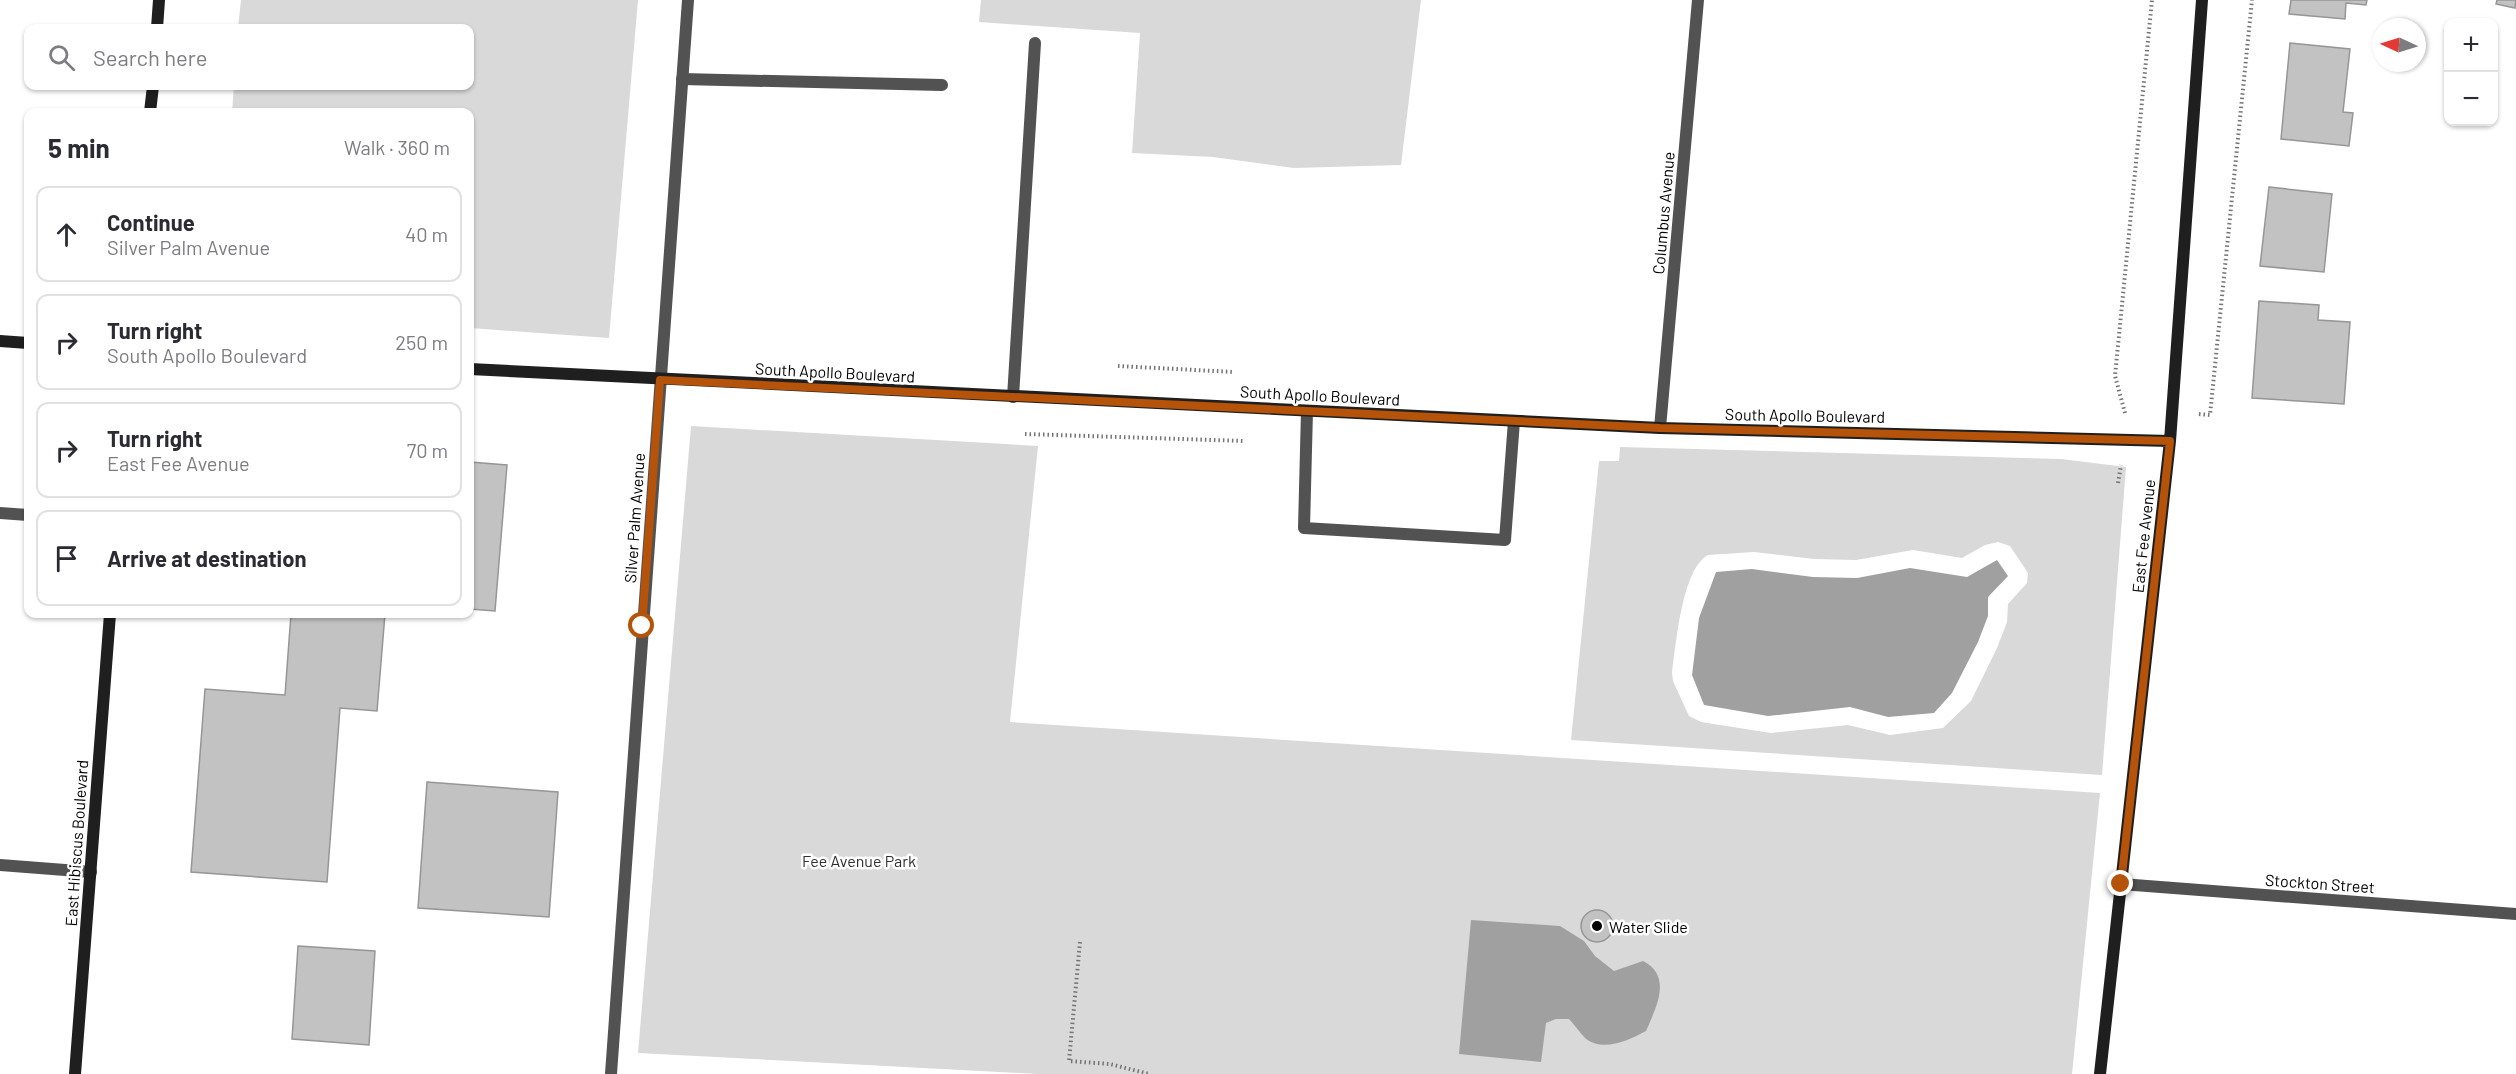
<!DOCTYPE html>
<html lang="en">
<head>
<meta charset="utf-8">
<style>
	:root { --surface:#fff; --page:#f2f2f3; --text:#2b2b33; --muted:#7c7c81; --line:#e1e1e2 }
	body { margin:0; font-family:Barlow,sans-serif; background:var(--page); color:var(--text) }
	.controls { position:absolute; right:18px; top:18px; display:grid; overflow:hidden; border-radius:12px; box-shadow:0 2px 4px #0004 }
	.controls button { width:54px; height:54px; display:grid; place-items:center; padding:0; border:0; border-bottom:2px solid var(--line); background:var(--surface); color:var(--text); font:30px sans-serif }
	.compass { position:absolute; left:2372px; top:18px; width:54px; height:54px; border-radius:50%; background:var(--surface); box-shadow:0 2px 4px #0004; rotate:274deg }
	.stop { position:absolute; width:18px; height:18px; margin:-14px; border:4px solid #b45309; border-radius:50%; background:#fff }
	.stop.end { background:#b45309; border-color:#fff; box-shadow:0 2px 6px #0008 }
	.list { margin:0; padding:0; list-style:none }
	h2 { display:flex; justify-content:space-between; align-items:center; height:78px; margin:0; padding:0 24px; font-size:26px }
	h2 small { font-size:20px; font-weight:400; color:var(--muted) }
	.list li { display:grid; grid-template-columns:39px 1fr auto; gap:18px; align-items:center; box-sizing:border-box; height:96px; margin:0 12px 12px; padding:0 12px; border:2px solid var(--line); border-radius:12px }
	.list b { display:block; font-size:22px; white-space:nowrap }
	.list p { margin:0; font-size:20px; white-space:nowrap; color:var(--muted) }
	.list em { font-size:20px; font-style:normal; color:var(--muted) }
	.icon { flex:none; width:33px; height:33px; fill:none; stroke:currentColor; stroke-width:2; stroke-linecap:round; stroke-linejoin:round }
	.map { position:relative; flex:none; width:2516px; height:1074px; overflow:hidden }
	.search { position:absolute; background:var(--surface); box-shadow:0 2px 4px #0004; left:24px; top:24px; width:450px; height:66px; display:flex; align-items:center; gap:15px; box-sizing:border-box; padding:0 21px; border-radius:12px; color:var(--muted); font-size:22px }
	.panel { position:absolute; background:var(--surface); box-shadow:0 2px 4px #0004; left:24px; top:108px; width:450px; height:510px; border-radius:12px }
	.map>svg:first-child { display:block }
	.green { fill:#d9d9d9; fill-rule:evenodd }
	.water { fill:#a0a0a0 }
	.building { fill:#c2c2c2; stroke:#969696; stroke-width:1.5 }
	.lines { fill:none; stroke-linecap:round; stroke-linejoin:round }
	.path { stroke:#747474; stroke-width:4; stroke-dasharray:1.5 3; stroke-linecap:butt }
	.lane { stroke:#525252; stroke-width:12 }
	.street { stroke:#525252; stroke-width:12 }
	.secondary { stroke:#1f1f1f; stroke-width:12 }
	.route { stroke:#b45309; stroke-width:8 }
	.poi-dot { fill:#000; stroke:#fff; stroke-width:2 }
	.labels { text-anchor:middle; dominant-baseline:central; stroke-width:5; stroke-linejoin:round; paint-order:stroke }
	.street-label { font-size:16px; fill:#000; stroke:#fff }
	.park-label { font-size:16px; fill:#303030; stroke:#fff }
	.poi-label { font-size:16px; fill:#000; stroke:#fff; text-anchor:start }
</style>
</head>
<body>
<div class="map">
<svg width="2516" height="1074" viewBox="0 0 2516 1074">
	<rect width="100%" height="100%" fill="#fff"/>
	<path class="green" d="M241,0h397l-29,338 -139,-10v-216h-238l2,-26h236v-58h-232z
		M981,0h440l-20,165 -107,3 -81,-11 -81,-4 8,-120 -161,-11z
		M691,426l347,20 -28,276 1090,71 -28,281h-1033l-401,-21z
		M1620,447l441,12 65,8 -24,308 -531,-35 28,-279h20zM1998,542l12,4 18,27 -1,10 -19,21 -1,18 -10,26 -26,53 -28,27 -53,7 -42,-10 -77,8 -70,-11 -12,-6 -16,-35 -1,-8c4,-29 10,-104 36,-118l46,-3 60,7 42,1 57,-10 49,8 23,-13z"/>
	<path class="water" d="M1997,560l11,16 -20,21v19l-10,26 -26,51 -18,20 -46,4 -38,-10 -82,9 -64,-11 -12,-30 7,-57 17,-46 36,-3 61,8 44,1 53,-10 57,9z
		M1471,920l89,6 24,15 11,15 19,15 29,-10c30,15 13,47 3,70 -17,9 -43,22 -61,7 -6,-6 -10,-13 -16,-19h-13l-10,4 -5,39 -82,-8z"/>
	<path class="building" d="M2291,0h76l-1,5 -20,-2 -1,16 -56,-5z
		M2497,0h19l-1,8 -19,-4z
		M2290,43l60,6 -7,63 10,1 -4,33 -68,-7z
		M2269,187l63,7 -8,78 -64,-6z
		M2259,301l60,4 -1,15 32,2 -6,82 -92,-6z
		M470,462l37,3 -12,146 -25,-2z
		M291,614h94l-8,97 -37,-3 -13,174 -136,-10 14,-183 80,6z
		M427,782l131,10 -9,125 -131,-9z
		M1581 926a16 16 0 1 1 32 0a16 16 0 1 1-32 0Z
		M298,946l77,5 -6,94 -77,-6z"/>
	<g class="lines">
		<path class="path" d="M1118,366l116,6
			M2125,413l-10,-37 37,-376
			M2199,414l11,1 42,-415
			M1025,434l219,7
			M2118,483l3,-18
			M1080,942l-11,119 41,3 39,10"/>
		<path class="lane" d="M682,79l260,6
			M1013,397l22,-354
			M1307,411l-3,117 201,12 9,-119
			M0,513l28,2
			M0,865l91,7"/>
		<path class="street" d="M1660,428l38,-428
			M2121,884l395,30
			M611,1074l77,-1074"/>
		<path class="secondary" d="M157,28l2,-28
			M150,112l3,-26
			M0,341l28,2
			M470,369l1190,59 510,13
			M75,1074l35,-460
			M2100,1074l70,-633 32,-441"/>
	</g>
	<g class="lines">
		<path class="route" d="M642,626l18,-246 1000,48 510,13 -49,443"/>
	</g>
	<circle class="poi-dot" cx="1597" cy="926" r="6"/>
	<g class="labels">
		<g class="street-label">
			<text transform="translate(1663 213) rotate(-85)">Columbus Avenue</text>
			<text transform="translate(835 372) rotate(3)">South Apollo Boulevard</text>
			<text transform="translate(1320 395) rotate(3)">South Apollo Boulevard</text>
			<text transform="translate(1805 415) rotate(1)">South Apollo Boulevard</text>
			<text transform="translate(634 518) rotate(-86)">Silver Palm Avenue</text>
			<text transform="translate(2143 536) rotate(-84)">East Fee Avenue</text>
			<text transform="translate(76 843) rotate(-86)">East Hibiscus Boulevard</text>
			<text transform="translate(2320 883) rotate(4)">Stockton Street</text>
		</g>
		<g class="park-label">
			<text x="859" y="860">Fee Avenue Park</text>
		</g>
		<g class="poi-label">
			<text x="1609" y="926">Water Slide</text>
		</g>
	</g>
</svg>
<div class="controls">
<button>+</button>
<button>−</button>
</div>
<svg class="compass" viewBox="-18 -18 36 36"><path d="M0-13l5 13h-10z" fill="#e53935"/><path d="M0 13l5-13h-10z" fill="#7c7c81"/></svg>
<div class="stop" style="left:642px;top:626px"></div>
<div class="stop end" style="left:2121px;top:884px"></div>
<div class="search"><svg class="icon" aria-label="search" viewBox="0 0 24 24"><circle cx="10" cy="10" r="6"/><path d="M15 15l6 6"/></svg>Search here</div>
<section class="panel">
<h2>5 min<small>Walk · 360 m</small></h2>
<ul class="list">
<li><svg class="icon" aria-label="ahead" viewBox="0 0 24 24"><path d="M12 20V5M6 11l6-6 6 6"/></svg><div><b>Continue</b><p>Silver Palm Avenue</p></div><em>40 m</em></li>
<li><svg class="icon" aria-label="right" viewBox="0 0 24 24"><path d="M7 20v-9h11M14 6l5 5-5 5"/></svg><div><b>Turn right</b><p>South Apollo Boulevard</p></div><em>250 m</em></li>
<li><svg class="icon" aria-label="right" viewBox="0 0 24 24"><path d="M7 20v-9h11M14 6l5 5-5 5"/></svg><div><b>Turn right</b><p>East Fee Avenue</p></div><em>70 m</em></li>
<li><svg class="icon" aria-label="arrive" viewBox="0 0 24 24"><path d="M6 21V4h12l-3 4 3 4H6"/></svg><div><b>Arrive at destination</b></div></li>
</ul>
</section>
</div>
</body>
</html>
